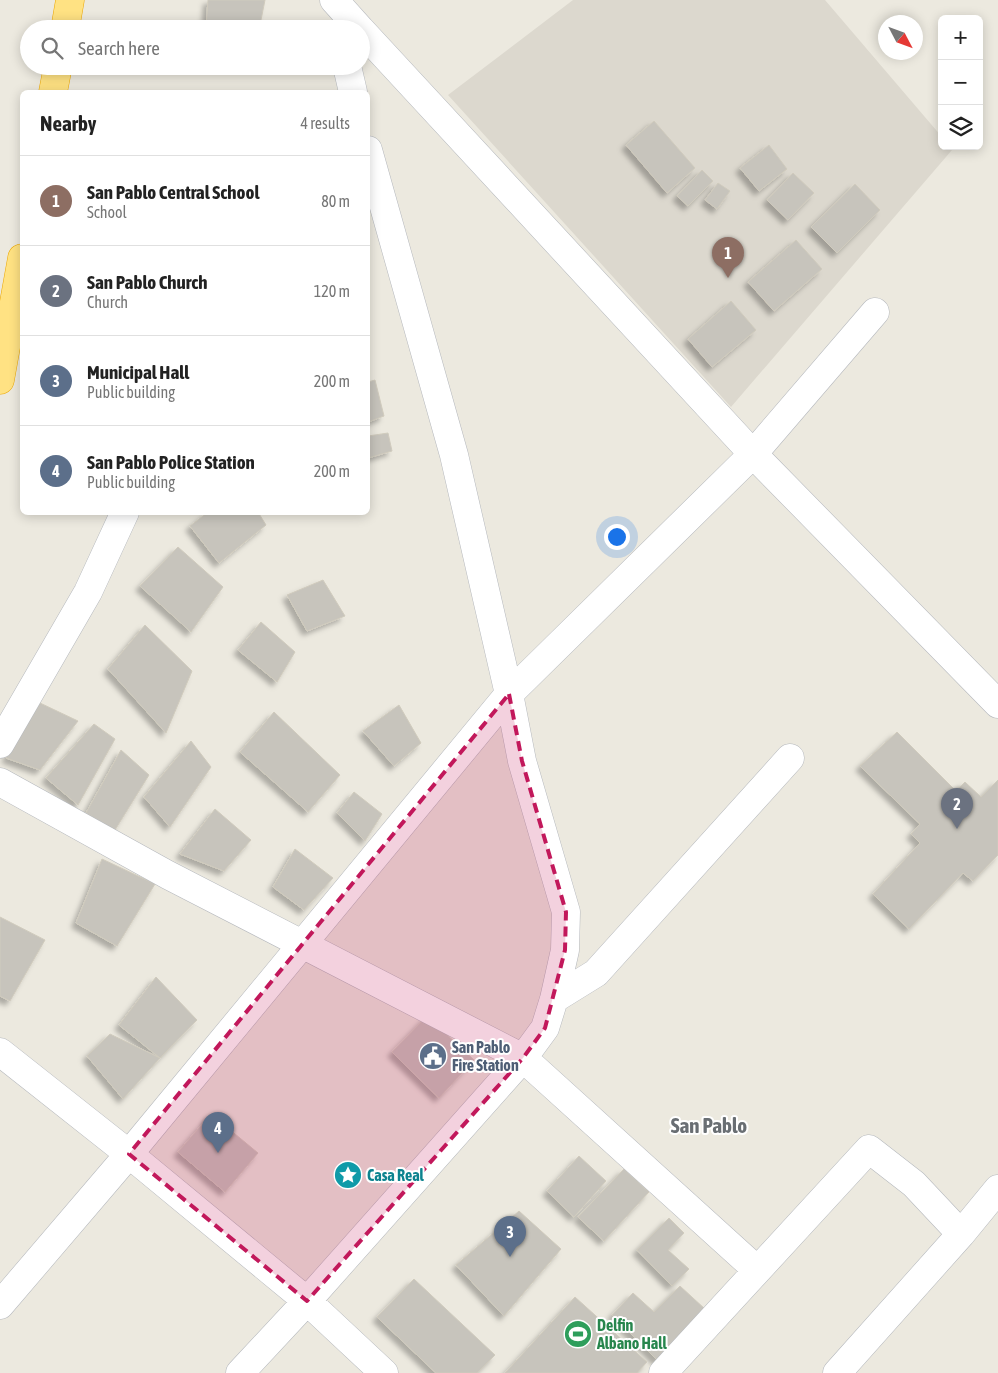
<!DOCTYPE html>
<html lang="en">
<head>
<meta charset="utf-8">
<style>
	:root { --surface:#fff; --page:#f2f2f2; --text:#222; --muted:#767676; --line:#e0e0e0; --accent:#ed3824 }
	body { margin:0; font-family:"Asap Condensed",sans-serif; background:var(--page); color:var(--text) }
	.controls { position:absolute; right:15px; top:15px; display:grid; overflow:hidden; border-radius:8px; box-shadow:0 2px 12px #0003 }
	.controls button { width:45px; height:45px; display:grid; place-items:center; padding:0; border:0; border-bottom:1px solid var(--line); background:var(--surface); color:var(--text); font:25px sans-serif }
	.compass { position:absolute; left:878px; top:15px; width:45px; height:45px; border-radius:50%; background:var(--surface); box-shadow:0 2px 12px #0003; rotate:131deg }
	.you { position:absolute; left:616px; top:536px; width:18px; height:18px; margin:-12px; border:4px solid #fff; border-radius:50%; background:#1a73e8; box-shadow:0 0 0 8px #1a73e833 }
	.badge { display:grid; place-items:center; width:32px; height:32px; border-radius:50%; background:var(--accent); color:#fff; font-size:16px; font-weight:700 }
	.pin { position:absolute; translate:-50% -41px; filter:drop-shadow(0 1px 2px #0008) }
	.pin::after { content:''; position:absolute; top:26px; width:18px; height:15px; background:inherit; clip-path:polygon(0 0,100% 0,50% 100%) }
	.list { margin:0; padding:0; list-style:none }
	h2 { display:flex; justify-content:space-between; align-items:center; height:65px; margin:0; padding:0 20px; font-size:21px }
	h2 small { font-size:16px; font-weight:400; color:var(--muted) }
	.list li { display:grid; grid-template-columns:32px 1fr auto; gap:15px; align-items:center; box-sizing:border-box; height:90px; padding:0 20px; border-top:1px solid var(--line) }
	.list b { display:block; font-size:19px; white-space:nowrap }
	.list p { margin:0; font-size:16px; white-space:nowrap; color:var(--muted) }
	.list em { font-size:16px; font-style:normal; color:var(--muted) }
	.icon { flex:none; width:28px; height:28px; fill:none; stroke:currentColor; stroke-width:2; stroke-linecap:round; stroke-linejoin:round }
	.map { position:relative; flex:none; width:998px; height:1373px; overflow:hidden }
	.search { position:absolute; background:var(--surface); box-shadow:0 2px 12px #0003; left:20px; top:20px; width:350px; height:55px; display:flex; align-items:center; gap:12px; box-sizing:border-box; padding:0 18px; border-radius:28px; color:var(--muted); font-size:19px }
	.panel { position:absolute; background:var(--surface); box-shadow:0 2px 12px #0003; left:20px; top:90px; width:350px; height:425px; border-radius:8px }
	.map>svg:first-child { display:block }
	.education { fill:#dcd8ce }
	.building { fill:#c7c4bc; stroke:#d0cbbd; filter:url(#shadow) }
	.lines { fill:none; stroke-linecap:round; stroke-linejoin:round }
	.minor-casing { stroke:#b5b8bd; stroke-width:29 }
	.highway-casing { stroke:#eba600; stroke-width:29 }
	.minor { stroke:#fff; stroke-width:28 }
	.highway { stroke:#ffe283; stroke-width:28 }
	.marked { fill:#c2185b; fill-opacity:0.2; stroke:#c2185b; stroke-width:4; stroke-dasharray:10 6; stroke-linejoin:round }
	.labels { text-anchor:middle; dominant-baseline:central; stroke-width:4; stroke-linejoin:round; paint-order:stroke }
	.service-label { font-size:16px; font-weight:bold; fill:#4e5e75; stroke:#fff; text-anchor:start }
	.culture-label { font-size:16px; font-weight:bold; fill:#0d838f; stroke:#fff; text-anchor:start }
	.leisure-label { font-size:16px; font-weight:bold; fill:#27864d; stroke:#fff; text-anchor:start }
	.district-label { font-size:21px; font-weight:bold; fill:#696e73; stroke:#fff }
</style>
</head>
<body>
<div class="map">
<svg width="998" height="1373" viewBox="0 0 998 1373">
	<defs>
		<filter id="shadow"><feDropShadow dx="-4.5" dy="4.5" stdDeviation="2.5" flood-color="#0004"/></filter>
	</defs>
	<rect width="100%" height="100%" fill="#ece9df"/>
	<path class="education" d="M573,0h252l117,137v9h7l3,4 -221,257 -283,-312z"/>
	<path class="building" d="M208,0h57l-5,25 -54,2z
		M654,121l41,47 -28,25 -41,-48z
		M769,145l18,24 -28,22 -19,-23z
		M702,170l11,11 -25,25 -11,-10z
		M793,173l21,20 -26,27 -21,-20z
		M718,183l12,8 -13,18 -12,-9z
		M855,184l25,26 -43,43 -26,-26z
		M796,240l26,29 -48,42 -26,-29z
		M731,301l25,29 -44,37 -24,-28z
		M375,380l9,36 -16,6v-40z
		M388,433l4,18 -24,7v-22z
		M208,512h50l8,13 -47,38 -29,-37z
		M178,547l45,40 -32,45 -51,-46z
		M323,580l22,36 -38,15 -20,-36z
		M261,622l34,30 -18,30 -39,-32z
		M145,625l47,46 -26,62 -58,-64z
		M40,703l38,18 -38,49 -34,-12z
		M399,705l22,38 -27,23 -31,-35z
		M274,712l66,63 -32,37 -68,-60z
		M94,724l21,15 -37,66 -32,-27z
		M897,732l59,59 9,-9 16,15 17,-17v75l-25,26 -10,-8 -54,56 -36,-35 47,-51 -9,-9 9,-10 -60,-58z
		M191,741l20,26 -41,60 -26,-30z
		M121,750l28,25 -34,55 -29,-17z
		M354,792l28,22 -17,27 -28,-28z
		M215,809l36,31 -27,31 -44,-17z
		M295,849l38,29 -29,32 -31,-23z
		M102,859l53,25 -38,62 -41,-23z
		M0,917l45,23 -35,61 -10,-5z
		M156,977l41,43 -37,38 -41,-33z
		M427,1016l47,44 -35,38 -47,-46z
		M110,1034l50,24 -37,41 -36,-43z
		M211,1114l47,39 -33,39 -47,-40z
		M579,1156l27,25 -32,36 -27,-26z
		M624,1169l25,23 -45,49 -26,-24z
		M519,1211l42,38 -57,67 -48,-51z
		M669,1218l15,15 -16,17 21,19 -17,17 -35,-36z
		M414,1279l81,76 -18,18h-41l-59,-56z
		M680,1286l25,23 -47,52 -46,-46 21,-22 21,19z
		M575,1297l72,65 -10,11h-132z"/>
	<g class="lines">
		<defs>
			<path id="minor" d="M334,0l26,29
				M361,30l392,424 245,250
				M347,66l6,26
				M0,744l88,-152 37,-80
				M0,782l168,93 355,183 234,212
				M554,999l42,-26 194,-215
				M0,1052l129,102 178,147 77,72
				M0,1305l129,-151 380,-460 244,-240 122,-142
				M240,1373l67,-72 216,-243 22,-30 9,-29 11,-49 1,-38 -44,-151 -13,-67 -55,-239 -86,-305
				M663,1373l206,-224 45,35 47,50
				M837,1373l124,-139 37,-45"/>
			<path id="highway" d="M65,29l5,-29
				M53,92l5,-26
				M0,380l22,-122"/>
		</defs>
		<use href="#minor" class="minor-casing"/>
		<use href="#highway" class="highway-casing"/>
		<use href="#minor" class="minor"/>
		<use href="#highway" class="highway"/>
	</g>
	<path class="marked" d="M509,694l13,67 44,151 -1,38 -20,78 -22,30 -216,243 -178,-147z"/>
	<defs>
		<symbol id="civic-disc" viewBox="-11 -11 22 22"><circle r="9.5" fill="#5c6f8a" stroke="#fff"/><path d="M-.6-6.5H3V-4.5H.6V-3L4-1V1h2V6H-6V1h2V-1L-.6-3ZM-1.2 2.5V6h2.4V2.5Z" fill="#fff"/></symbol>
		<symbol id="sight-disc" viewBox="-11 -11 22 22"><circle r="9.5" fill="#0f9aa8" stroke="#fff"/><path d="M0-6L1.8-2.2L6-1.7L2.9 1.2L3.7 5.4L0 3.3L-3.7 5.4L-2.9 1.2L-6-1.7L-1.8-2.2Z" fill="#fff"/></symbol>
		<symbol id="stadium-disc" viewBox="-11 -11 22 22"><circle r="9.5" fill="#2e9e5b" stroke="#fff"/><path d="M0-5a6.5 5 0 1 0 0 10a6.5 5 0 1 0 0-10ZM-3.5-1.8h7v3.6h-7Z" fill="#fff"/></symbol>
	</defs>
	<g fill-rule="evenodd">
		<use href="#civic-disc" x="417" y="1040" width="32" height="32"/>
		<use href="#sight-disc" x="332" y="1159" width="32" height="32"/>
		<use href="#stadium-disc" x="562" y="1318" width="32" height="32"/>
	</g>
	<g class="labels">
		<g class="service-label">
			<text x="452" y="1047">San Pablo<tspan x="452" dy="18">Fire Station</tspan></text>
		</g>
		<g class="culture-label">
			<text x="367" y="1175">Casa Real</text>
		</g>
		<g class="leisure-label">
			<text x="597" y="1325">Delfin<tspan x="597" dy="18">Albano Hall</tspan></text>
		</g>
		<g class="district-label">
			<text x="709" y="1125">San Pablo</text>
		</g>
	</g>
</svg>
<div class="controls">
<button>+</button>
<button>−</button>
<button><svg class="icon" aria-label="layers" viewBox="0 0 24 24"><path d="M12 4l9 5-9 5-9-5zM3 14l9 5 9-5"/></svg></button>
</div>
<svg class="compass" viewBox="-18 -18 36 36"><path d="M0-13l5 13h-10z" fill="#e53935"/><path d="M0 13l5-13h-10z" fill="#767676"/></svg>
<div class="you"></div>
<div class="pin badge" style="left:728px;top:278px;background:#8d6e63">1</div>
<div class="pin badge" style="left:957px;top:829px;background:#6b7280">2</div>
<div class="pin badge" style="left:510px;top:1257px;background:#5c6f8a">3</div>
<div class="pin badge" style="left:218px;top:1153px;background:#5c6f8a">4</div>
<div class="search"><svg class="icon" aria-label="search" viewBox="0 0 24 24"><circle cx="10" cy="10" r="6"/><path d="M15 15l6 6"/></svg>Search here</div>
<section class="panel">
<h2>Nearby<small>4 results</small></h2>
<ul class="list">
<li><span class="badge" style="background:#8d6e63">1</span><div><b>San Pablo Central School</b><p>School</p></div><em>80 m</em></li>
<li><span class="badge" style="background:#6b7280">2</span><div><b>San Pablo Church</b><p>Church</p></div><em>120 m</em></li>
<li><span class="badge" style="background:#5c6f8a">3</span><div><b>Municipal Hall</b><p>Public building</p></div><em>200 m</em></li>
<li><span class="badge" style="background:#5c6f8a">4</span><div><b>San Pablo Police Station</b><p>Public building</p></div><em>200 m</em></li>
</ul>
</section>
</div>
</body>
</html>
